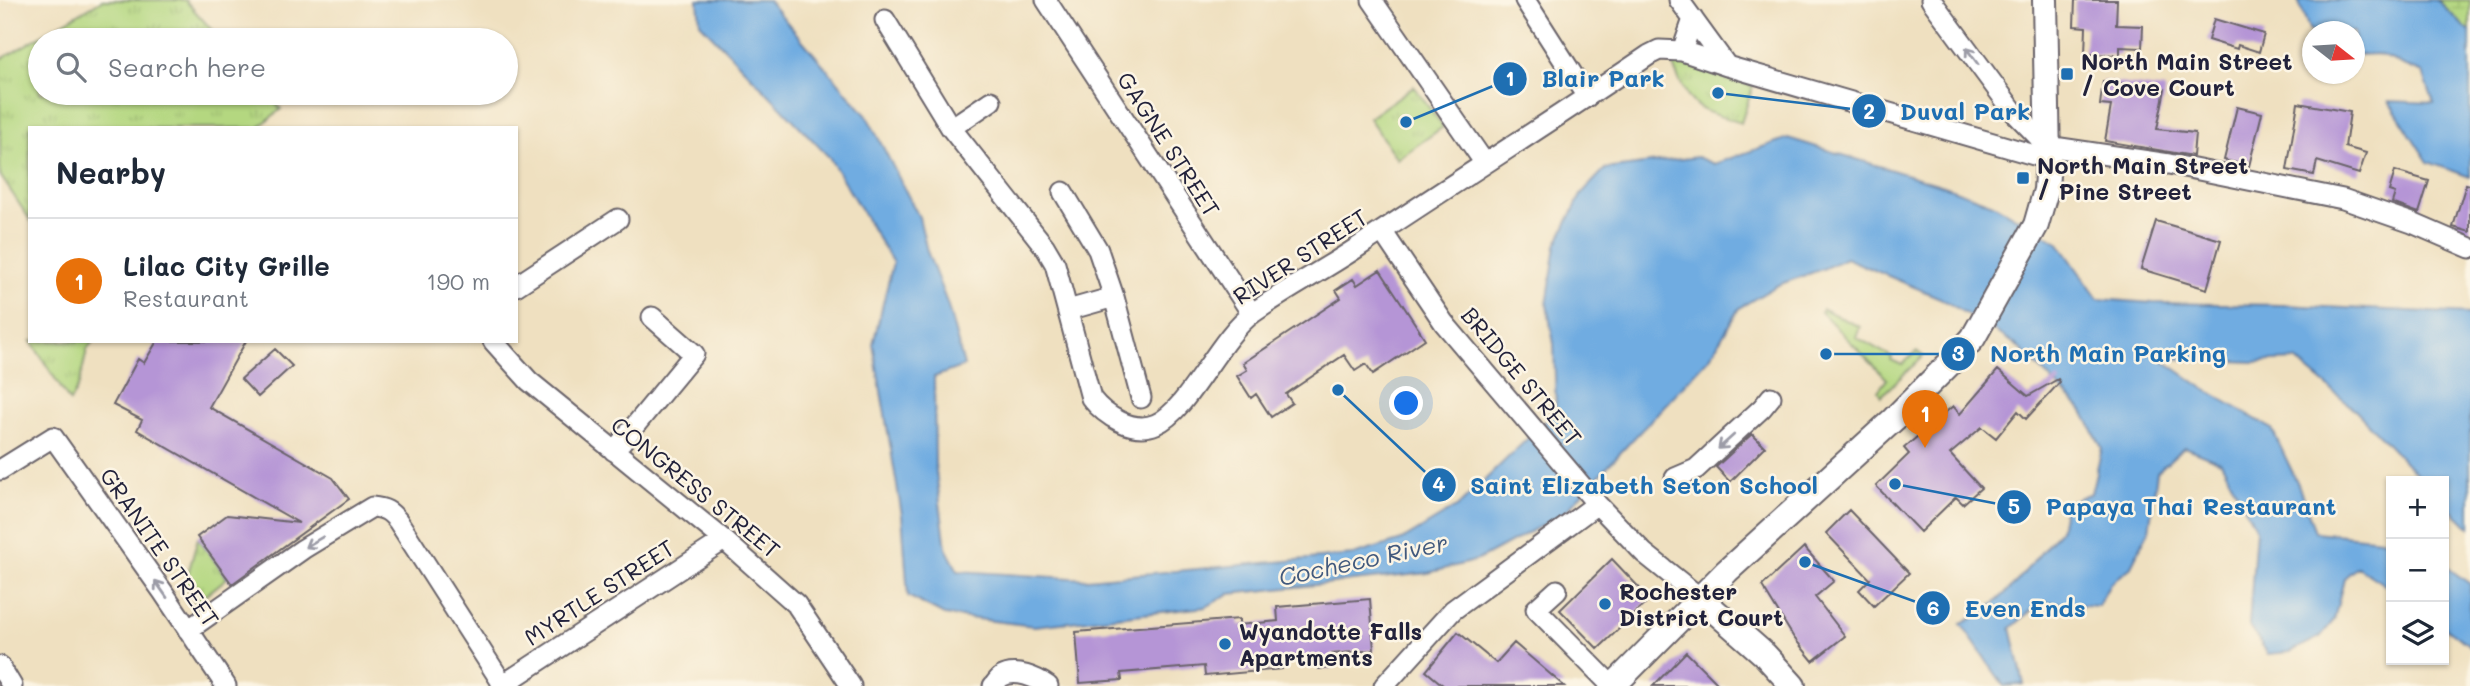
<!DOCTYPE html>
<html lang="en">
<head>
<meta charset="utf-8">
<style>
	:root { --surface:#fff; --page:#f6f6f7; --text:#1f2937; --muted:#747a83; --line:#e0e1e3; --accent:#d93025 }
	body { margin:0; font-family:Mali,sans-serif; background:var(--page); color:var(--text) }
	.controls { position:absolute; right:21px; bottom:21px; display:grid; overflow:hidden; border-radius:0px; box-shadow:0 2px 5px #0004 }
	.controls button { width:63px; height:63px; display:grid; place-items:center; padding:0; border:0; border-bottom:2px solid var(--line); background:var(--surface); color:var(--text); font:35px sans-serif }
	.compass { position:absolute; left:2302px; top:21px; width:63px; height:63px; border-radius:50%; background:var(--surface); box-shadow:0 2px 5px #0004; rotate:107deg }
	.you { position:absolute; left:1407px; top:404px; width:24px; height:24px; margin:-18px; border:5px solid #fff; border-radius:50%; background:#1a73e8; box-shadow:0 0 0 10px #1a73e833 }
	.badge { display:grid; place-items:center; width:46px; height:46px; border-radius:50%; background:var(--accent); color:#fff; font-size:23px; font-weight:700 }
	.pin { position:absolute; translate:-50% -58px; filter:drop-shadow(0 2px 4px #0008) }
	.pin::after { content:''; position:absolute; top:37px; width:24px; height:21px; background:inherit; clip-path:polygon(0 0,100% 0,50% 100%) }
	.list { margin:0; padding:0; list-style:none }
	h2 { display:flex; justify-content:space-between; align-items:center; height:91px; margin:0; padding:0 28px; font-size:30px }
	h2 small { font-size:23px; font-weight:400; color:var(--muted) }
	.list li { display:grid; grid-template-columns:46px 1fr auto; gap:21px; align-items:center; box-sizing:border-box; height:126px; padding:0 28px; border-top:2px solid var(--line) }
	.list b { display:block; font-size:26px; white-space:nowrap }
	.list p { margin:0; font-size:23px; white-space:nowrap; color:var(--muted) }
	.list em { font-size:23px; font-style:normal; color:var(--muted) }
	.icon { flex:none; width:38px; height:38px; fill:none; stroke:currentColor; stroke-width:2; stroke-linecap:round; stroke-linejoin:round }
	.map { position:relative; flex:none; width:2470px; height:686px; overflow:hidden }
	.search { position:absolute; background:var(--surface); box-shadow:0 2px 5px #0004; left:28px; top:28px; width:490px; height:77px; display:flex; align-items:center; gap:18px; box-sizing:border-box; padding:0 24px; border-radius:38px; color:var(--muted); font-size:26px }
	.panel { position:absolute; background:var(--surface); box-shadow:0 2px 5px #0004; left:28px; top:126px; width:490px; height:217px; border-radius:0px }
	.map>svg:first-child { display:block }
	.grass { fill:url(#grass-tufts); stroke:#6b7c5e; stroke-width:2 }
	.wetland { fill:url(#wetland-marsh); stroke:#6b7c5e; stroke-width:2 }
	.garden { fill:#b4d780; stroke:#6b7c5e; stroke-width:2 }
	.water { fill:#6face1; stroke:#48678e; stroke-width:2 }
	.building { fill:#b595d6 }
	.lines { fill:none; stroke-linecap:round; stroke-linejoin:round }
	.minor-casing { stroke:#6a646a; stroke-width:23 }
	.major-casing { stroke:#6a646a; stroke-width:28 }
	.minor { stroke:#fff; stroke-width:19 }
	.major { stroke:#fff; stroke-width:24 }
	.oneway { stroke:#9c9ca7 }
	.poi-dot { fill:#1f6fb2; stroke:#fcf5e5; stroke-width:2.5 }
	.labels { text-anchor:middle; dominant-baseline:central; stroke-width:5; stroke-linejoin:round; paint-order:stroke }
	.poi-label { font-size:23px; font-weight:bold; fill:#22223b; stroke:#fcf5e5; text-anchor:start }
	.street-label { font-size:23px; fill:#22223b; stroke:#fcf5e5 }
	.water-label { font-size:24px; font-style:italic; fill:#41597d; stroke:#fcf5e5 }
	.leader { fill:none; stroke:#1f6fb2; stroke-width:2.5 }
	.callout-dot { fill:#1f6fb2; stroke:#fcf5e5; stroke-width:2.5 }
	.mark-label { font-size:21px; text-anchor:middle; font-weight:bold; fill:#fff }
	.callout-label { font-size:24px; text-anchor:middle; font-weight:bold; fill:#1f6fb2; stroke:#fcf5e5; stroke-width:5; stroke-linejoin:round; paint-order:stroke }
</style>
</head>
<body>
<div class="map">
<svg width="2470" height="686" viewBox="0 0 2470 686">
	<defs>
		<pattern id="grass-tufts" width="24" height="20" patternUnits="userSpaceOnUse" patternTransform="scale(1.75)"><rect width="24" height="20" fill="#b4d780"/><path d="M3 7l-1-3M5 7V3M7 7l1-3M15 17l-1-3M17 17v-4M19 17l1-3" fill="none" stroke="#9ab870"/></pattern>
		<pattern id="wetland-marsh" width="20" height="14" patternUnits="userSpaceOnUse" patternTransform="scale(1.75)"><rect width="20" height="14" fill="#b4d780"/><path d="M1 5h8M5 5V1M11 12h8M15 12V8" fill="none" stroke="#9ab870"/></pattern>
	</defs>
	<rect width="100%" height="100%" fill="#fcf5e5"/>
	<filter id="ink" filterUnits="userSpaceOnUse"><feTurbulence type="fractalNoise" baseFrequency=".0143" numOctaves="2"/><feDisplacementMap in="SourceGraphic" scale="14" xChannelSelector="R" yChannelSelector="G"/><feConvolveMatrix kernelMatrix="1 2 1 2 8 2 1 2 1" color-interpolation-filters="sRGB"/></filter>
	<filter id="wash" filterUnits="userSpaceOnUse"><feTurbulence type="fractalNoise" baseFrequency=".00686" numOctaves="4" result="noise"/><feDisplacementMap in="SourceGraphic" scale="28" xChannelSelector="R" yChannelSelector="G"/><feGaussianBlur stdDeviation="1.57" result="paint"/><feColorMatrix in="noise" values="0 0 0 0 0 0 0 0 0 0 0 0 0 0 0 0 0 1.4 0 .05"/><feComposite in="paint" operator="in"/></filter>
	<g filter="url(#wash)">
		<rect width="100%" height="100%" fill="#efe0c0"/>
		<path class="grass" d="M102,0h83l36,40h-181v53h227l14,16 -23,19h-228v92l-30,-45v-115z
			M1677,62l76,24 -12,37c-49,-16 -47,-11 -69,-59z
			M1414,86l29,41 -46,32 -28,-41z
			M31,341h62l-6,9 -8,35 -9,17z
			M198,538l29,40 -31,25 -11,-19z"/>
		<path class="wetland" d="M2437,0h33v32z"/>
		<path class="garden" d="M1823,309l37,18 -4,10 36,20 -1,3 11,5 15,-14 6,5 -42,40 -3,-5 9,-12 -66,-67z"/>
		<path class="water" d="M698,0h70l99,116 52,101 8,34 20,52 17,63 -30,11 1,87 11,84 12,23 129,8 266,-24 49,-15 56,-34 98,-95 -2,-67 -7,-39 9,-60 26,-52 23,-24 92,-12 17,7 74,-26 156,48 49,18 65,38 40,57 55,4 130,2 187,9v214l-26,-26v-21h-21l-69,-72 -58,-49 -43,2 -93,-4 43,30 69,41 26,55 17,48 66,7 10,4v46l-34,-22 -13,11 -10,42 -14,17 -30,15 -22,2 -19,-29 7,-96 -35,-67 -37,-15 -27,25 -8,59 -19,37 -20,16 -12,22 -57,-4 -30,26 13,56 -20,2 -43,-62 24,-12 28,-26 47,-56 5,-27 26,-10 11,-45 -19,-37 -68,-67 -75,-46 -94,-40 -21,10 -47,17 -39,23 -28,48 -148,158 -85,46 -50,13 -199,21 -23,13 -172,19 -90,-11 -36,-19 -6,-81 -29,-171 20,-81 -64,-106 -129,-134z
			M2298,0h138l34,32v145l-42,-15 -39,-61 45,2 -11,-30 -45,-19 -23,1 -1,-23h-42l-3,-3z
			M2444,565l26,19v62l-26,-19z"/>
		<g id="blocks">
			<path class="building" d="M2075,0h42l-1,25 27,1 -1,22 -22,-1v8l-35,-1 1,-27 -12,-1z
				M2214,19l50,15 -5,18 -21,-7 -1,4 -29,-9z
				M2103,81l62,8 -8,40 38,4 -2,23 -88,-15 6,-35 -11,-1z
				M2298,103l52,9 -5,35 21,6 -7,21 -42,-13 -3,14 -27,-5z
				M2237,107l25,6 -13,53 -25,-6z
				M2395,171l34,10 -10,32 -27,-10 3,-10 -6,-2z
				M2466,184l4,1v47l-17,-5z
				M2156,221l65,19 -14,49 -66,-20z
				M1380,270l45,69 -52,35 -7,-10 -11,7 -11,-16 -58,39 6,9 -21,14 -15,-23 -5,4 -14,-22 10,-6 -4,-7 98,-65 -5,-8 17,-11 4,6z
				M157,341h89l-37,66 124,71 16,21 -117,85 -35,-47 30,-22 72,8 -162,-93 5,-10 -29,-15 25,-46 6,4z
				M275,349l17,17 -34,31 -17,-18z
				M1998,370l30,26 30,-17 2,3 -34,37 -8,-8 -22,27 -14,-11 -32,27 31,34 -18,16 -7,-7 -36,35 -44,-46 33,-32 -5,-6 49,-42 7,8z
				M1752,434l13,13 -35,35 -14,-15z
				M1849,510l60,63 -35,33 -15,-16 11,-11 -44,-46z
				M1804,547l30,34 -19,16 30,39 -32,25 -19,-23 -32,-52z
				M1612,559l38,40 -52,50 -38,-39z
				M1370,599l4,51 -42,4 1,14 -14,1 -1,-13 -37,3 1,10 -77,7 -1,-10 -83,7 1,7 -42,3 -4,-51 163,-13v6l39,-4 -1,-14z
				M1458,632l38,31 18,-20 50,43h-120l-18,-15z
				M1686,652l34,34h-67z"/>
		</g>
	</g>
	<g filter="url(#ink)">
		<use href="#blocks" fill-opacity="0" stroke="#6a646a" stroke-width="2"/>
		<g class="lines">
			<defs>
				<path id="minor" d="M1046,0l206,314
					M1372,0l112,162
					M1525,0l62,97
					M1679,0l48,66 321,93
					M1931,0l83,112 33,34 122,18 174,35 69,24 58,25
					M885,20l66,108 94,119 10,17 36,134c14,18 42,36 65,26 33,-14 62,-86 97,-111 35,-25 73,-44 108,-68 96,-64 193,-125 288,-190l10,-5 23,1 11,-32
					M1682,51l45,15
					M951,128l40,-27
					M1063,192l35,58 16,47
					M1382,231l62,92 153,181 47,49 56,45
					M516,286l102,-67
					M1068,310l46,-13 27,101
					M493,341l36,40 195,159 72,64 55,82
					M614,451l80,-97 -42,-37
					M0,470l53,-33 110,155 63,94
					M1675,478l21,-9 66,-61 9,-11
					M1557,590l-21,19 76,77
					M188,630l115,-81 69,-42c13,1 18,4 26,14l106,165
					M0,666l12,20
					M501,686l223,-146
					M993,686c3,-3 5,-7 8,-9 14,-9 36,1 47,9
					M1384,686l69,-76 144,-106"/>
				<path id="major" d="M1700,598l65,57 28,31
					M1613,686l114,-115 167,-152 60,-60 19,-21 63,-113 10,-35 2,-31 -3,-159"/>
			</defs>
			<use href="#minor" class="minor-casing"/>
			<use href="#major" class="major-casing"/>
			<use href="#minor" class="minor"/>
			<use href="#major" class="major"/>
		</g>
		<defs><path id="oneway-shaft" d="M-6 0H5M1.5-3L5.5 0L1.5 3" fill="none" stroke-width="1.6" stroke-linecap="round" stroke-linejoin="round" transform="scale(1.75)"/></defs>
		<g class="oneway">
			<use href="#oneway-shaft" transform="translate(1972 56) rotate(-126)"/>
			<use href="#oneway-shaft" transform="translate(1726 442) rotate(138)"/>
			<use href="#oneway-shaft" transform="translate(314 542) rotate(149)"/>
			<use href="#oneway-shaft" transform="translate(161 589) rotate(-125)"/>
		</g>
	</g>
	<g class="poi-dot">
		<rect x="2060" y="67" width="14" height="14" rx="3.5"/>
		<rect x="2016" y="171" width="14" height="14" rx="3.5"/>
		<circle cx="1605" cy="604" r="7"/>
		<circle cx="1225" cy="644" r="7"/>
	</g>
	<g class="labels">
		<g class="poi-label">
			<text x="2081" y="61">North Main Street<tspan x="2081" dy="26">/ Cove Court</tspan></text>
			<text x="2037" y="165">North Main Street<tspan x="2037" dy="26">/ Pine Street</tspan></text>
			<text x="1619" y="591">Rochester<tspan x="1619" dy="26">District Court</tspan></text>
			<text x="1239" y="631">Wyandotte Falls<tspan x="1239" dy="26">Apartments</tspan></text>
		</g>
		<g class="street-label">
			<text transform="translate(1169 144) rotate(57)">GAGNE STREET</text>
			<text transform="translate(1300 256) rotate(-33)">RIVER STREET</text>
			<text transform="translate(1522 376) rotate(50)">BRIDGE STREET</text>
			<text transform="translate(696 487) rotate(39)">CONGRESS STREET</text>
			<text transform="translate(160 547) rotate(55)">GRANITE STREET</text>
			<text transform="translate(599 592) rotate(-33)">MYRTLE STREET</text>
		</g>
		<g class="water-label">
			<text transform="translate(1363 559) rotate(-12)">Cocheco River</text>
		</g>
	</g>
	<path class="leader" d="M1406 122L1510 79M1718 93L1869 111M1826 354L1958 354M1338 390L1439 485M1895 484L2014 507M1805 562L1933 608"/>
	<g class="callout-dot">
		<circle cx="1406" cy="122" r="7"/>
		<circle cx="1718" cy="93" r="7"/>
		<circle cx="1826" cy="354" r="7"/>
		<circle cx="1338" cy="390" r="7"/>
		<circle cx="1895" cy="484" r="7"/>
		<circle cx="1805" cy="562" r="7"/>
		<circle cx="1510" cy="79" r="18"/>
		<circle cx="1869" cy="111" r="18"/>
		<circle cx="1958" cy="354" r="18"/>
		<circle cx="1439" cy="485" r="18"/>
		<circle cx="2014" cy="507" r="18"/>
		<circle cx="1933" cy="608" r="18"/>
	</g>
	<g class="mark-label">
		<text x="1510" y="86">1</text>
		<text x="1869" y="119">2</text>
		<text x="1958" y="361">3</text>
		<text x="1439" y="492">4</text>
		<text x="2014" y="514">5</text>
		<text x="1933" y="616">6</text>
	</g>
	<g class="callout-label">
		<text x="1603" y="87">Blair Park</text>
		<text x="1965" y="120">Duval Park</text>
		<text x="2108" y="362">North Main Parking</text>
		<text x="1644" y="494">Saint Elizabeth Seton School</text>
		<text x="2191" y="515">Papaya Thai Restaurant</text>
		<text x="2025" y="617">Even Ends</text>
	</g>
</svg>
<div class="controls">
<button>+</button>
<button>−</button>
<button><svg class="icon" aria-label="layers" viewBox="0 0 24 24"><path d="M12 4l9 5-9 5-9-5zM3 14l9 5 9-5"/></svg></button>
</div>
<svg class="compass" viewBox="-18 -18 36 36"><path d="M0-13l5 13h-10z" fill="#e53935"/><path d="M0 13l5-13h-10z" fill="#747a83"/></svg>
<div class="you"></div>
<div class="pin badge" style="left:1925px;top:448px;background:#e8710a">1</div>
<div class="search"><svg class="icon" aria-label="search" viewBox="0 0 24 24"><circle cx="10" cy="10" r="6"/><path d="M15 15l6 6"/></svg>Search here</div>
<section class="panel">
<h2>Nearby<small></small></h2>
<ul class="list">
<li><span class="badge" style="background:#e8710a">1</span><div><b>Lilac City Grille</b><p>Restaurant</p></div><em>190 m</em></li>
</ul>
</section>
</div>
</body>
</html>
